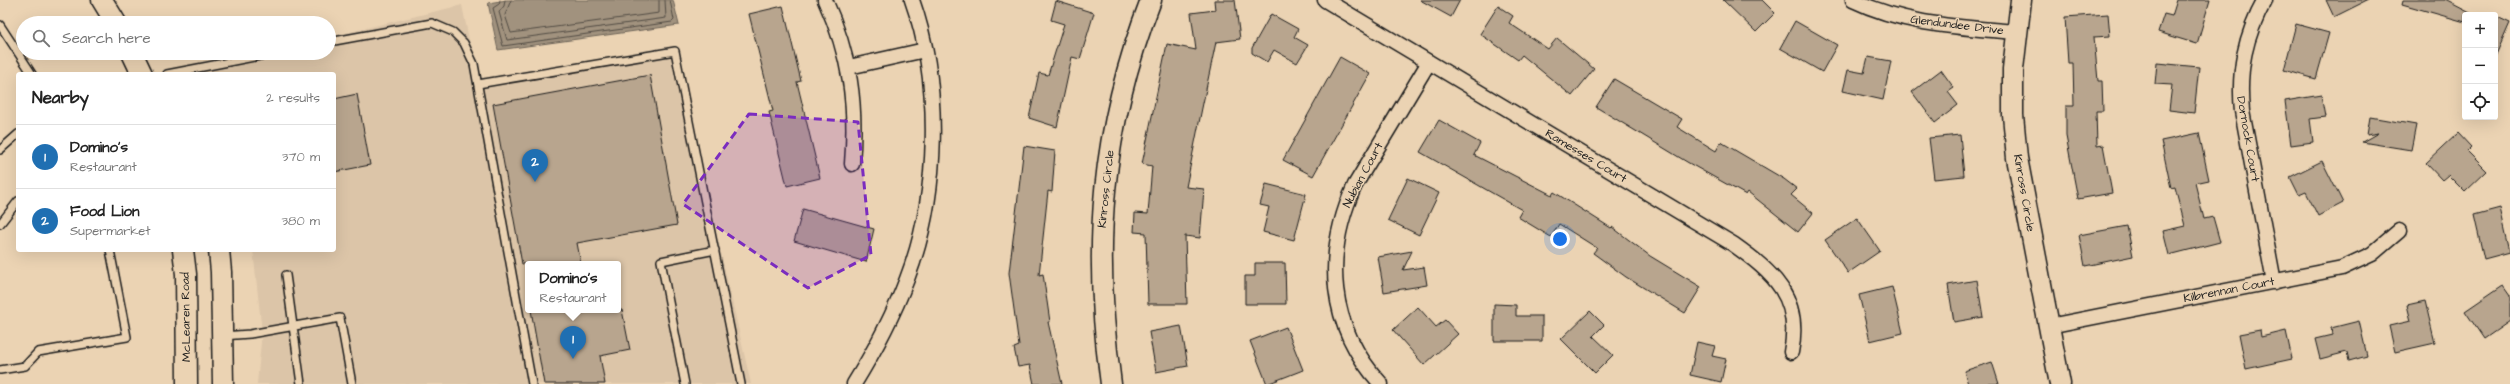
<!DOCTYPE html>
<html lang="en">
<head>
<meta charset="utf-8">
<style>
	:root { --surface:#fff; --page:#f6f6f6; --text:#222; --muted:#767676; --line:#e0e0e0; --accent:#1f6fb2 }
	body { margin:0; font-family:"Architects Daughter",sans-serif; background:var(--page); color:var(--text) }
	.controls { position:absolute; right:12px; top:12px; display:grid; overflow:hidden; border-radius:4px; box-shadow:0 4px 16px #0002 }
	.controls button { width:36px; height:36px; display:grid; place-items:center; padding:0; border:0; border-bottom:1px solid var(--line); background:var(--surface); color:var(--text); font:20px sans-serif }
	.you { position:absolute; left:1560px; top:239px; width:14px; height:14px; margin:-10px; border:3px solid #fff; border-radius:50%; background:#1a73e8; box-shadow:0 0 0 6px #1a73e833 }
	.badge { display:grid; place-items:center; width:26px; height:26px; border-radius:50%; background:var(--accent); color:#fff; font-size:13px; font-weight:700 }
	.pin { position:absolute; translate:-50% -33px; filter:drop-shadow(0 1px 2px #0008) }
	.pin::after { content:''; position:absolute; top:21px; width:14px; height:12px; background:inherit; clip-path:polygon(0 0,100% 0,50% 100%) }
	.popup { position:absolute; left:525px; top:261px; width:96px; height:52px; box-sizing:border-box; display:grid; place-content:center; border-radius:4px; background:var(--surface); filter:drop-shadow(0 1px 3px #0005); font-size:13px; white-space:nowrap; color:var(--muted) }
	.popup b { font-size:15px; color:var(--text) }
	.popup::after { content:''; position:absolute; left:50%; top:100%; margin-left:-8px; border:8px solid transparent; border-top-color:var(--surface) }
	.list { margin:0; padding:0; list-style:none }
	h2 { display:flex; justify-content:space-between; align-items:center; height:52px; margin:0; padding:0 16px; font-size:17px }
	h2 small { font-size:13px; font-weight:400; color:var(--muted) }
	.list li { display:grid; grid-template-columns:26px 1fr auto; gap:12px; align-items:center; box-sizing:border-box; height:64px; padding:0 16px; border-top:1px solid var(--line) }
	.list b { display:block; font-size:15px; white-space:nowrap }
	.list p { margin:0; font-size:13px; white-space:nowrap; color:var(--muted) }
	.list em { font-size:13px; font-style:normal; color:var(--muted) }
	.icon { flex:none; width:22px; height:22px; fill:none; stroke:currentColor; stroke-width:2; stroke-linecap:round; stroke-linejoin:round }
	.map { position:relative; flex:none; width:2510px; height:384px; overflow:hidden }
	.search { position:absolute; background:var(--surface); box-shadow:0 4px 16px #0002; left:16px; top:16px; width:320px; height:44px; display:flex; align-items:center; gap:10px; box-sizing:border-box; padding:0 14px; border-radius:22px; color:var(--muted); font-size:15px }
	.panel { position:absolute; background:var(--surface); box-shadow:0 4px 16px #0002; left:16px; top:72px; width:320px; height:180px; border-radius:4px }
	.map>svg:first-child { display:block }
	.built { fill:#dcc5a8; fill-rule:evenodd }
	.water { fill:#a1927e; stroke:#6c6357 }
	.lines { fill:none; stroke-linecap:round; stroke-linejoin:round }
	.shore { stroke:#514b43; stroke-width:1 }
	.building { fill:#b8a58e; stroke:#1c1c1c }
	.lane-casing { stroke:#1c1c1c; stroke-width:10 }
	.street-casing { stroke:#1c1c1c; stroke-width:17 }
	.secondary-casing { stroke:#1c1c1c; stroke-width:23 }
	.lane { stroke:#ebd3b3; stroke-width:7 }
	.street { stroke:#ebd3b3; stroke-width:14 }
	.secondary { stroke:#ebd3b3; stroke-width:20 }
	.marked { fill:#7b2cbf; fill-opacity:0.2; stroke:#7b2cbf; stroke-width:3; stroke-dasharray:8 5; stroke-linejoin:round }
	.labels { text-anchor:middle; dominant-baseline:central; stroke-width:3; stroke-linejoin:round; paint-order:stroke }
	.street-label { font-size:12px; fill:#1c1c1c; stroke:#ebd3b3 }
</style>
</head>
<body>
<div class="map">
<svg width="2510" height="384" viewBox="0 0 2510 384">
	<rect width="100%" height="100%" fill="#ebd3b3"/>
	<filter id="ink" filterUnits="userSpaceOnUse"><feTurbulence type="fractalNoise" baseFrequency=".025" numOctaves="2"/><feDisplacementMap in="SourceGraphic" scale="8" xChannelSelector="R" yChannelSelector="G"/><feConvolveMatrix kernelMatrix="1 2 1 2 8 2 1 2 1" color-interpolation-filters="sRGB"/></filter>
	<g filter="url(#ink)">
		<path class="built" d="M462,5l16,79 197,-33 76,333h-494l5,-52 -9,-82h81v-176h-131l-2,-6 61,-15h67v-16zM528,264h90v46h-90z"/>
		<path class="water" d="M507,0h166l6,25 -181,25 -10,-47z"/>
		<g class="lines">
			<path class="shore" d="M500,0l-1,4 -6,4 10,38 169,-24 2,-2 -4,-20
				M505,0l-1,6 -5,6 8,28 159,-22 -1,-18
				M511,0l-6,15 6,18 148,-20v-13"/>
		</g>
		<path class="building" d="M1214,0h21l5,39 -24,3 -14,66 -16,79 18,2 -4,49 -15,-2 2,68h-39l-2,-71 -12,-1 1,-19 13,1 4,-48 -10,-2 25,-120 29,6 -5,-37 24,-3z
			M1420,0h40l-9,17z
			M1723,0h39l13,13 -19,19z
			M2177,0h33l-13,44 -39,-12 6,-18 8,2z
			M2326,0h42l-34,17z
			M2403,0h42l29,15h-9v7l-63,-18z
			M1056,1l38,12 -14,46 -8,-2 -15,70 -28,-9 10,-45 9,2 16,-51 -13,-4z
			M783,6l18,75 -4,1 23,96 -33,8 -18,-74 4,-1 -24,-97z
			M1498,6l15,10 -4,7 39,26 9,-11 37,31 -22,27 -50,-41 -4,5 -38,-26z
			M1271,14l27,15 -4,8 14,8 -11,18 -23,-13 -7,12 -15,-9v-5z
			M2108,14l2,22 -16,1 4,44h4l1,30h-7l1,35 6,-1 9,48 -34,6 -12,-63v-30h8l-1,-43h-5l-3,-46z
			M2495,16l15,7 -15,34z
			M1795,21l42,24 -15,27 -42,-24z
			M2296,24l33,9 -13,46 -32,-9z
			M1340,57l30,17 -57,102 -30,-16z
			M1868,57l23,4 -8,39 -40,-9 5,-21 16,3z
			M2157,63l42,4 -5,46 -25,-3 3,-25 -17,-1z
			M1941,70l13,18 -6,4 10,13 -23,18 -23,-31z
			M650,75l27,150 -100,18 4,21h-59l-29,-160z
			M1614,79l68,40 -5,8 39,24 5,-9 63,37 13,10 -6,6 22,18 -15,19 -50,-40 -2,3 -59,-33 -91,-55z
			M357,94l13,71 -36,7v-73z
			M2321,95l4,22 -15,2 3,23 -22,3 -6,-44z
			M2370,117l46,8 -5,25 -49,-8 16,-9 -11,2z
			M1439,120l41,23 -6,12 78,40 2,-3 57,36 1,-1 38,29 51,31 -16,26 -59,-36 -33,-24 4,-5 -38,-24 -8,13 -33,-20 4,-7 -102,-58z
			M2199,133l10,47 -14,3 9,36 9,-2 7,25 -51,13 -6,-24 22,-5 -10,-39 -4,1 -10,-47z
			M2458,133l13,14 -4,4 20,20 -22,21 -17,-17 -6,5 -16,-17z
			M1960,135l4,41 -30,3 -5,-41z
			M1024,146l31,5 -3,41 -4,-1 -9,84 4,-1 7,48h-2l14,62h-28l-4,-19 -12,2 -4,-19 5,-2 -10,-73z
			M2322,161l21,42 -25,13 -12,-24 -7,3 -9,-18z
			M1408,178l31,15 -20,42 -31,-15z
			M1266,184l40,10 -12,46 -31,-8 6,-25 -9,-2z
			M2500,208l10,44 -26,7 -10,-44z
			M803,209l71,20 -8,33 -72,-21z
			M1857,218l23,33 -32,22 -23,-33z
			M2127,226l6,30 -48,10 -6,-31z
			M1412,251l-9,19 21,-3 3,18 -43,7 -6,-35z
			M1255,263h30l1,41h-41v-28h10z
			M1977,280l6,37 -29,5 -6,-37z
			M2503,285l7,10v26l-26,18 -19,-28z
			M1892,287l11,46 -33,8 -11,-46z
			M2425,301l10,42 -40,9 -6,-26 22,-5 -4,-16z
			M1494,304l22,1v11h26v25h-48z
			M1418,307l18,20 9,-7 13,14 -34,31 -31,-35z
			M531,310h91l8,40 -30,6 5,28h-61z
			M1590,311l14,14 -11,11 20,19 -18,18 -34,-34z
			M2359,321l8,35 -18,5 -2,-9 -27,7 -5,-20 17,-4 -1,-7z
			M1181,326l7,40 -32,6 -7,-40z
			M1286,327l17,43 -36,14 -17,-43z
			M2260,330l1,7 25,-6 6,28 -46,10 -7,-35z
			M1697,342l18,4 -3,10 14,3 -5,23 -31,-7z
			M1992,362l7,22h-31l-4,-13z"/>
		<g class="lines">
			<defs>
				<path id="lane" d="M0,25l32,49
					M329,42l103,-19 21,9 11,11 10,21 58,320
					M167,74l108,-21
					M478,84l197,-33 66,333
					M0,150l18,-16
					M0,224l18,-23
					M286,275l15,109
					M222,336l28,-2 90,-16 12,66
					M0,370l25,-4 13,-14 89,-15 -17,-87
					M685,384l-24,-123 54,-11"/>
				<path id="street" d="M825,0c25,55 32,103 27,164
					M1325,0l408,244c41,29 69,54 58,108
					M1853,0c52,25 106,27 163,32
					M2265,0c-20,36 -27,70 -23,111l32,171
					M849,67l76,-17
					M2049,326l293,-58 30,-14 27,-23
					M854,384c21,-34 39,-68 53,-105 32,-83 35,-195 5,-279
					M1381,384c-53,-58 -58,-129 -26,-199l74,-123"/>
				<path id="secondary" d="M102,0l14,23
					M2021,0l-8,69v46l4,43 43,226
					M132,53l10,21
					M183,250l3,24 1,110
					M219,250l2,22 2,112
					M1111,384c-19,-137 -10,-255 40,-384"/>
			</defs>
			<use href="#lane" class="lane-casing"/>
			<use href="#street" class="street-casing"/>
			<use href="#secondary" class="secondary-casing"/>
			<use href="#lane" class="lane"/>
			<use href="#street" class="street"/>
			<use href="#secondary" class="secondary"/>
		</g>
	</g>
	<path class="marked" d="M749,114l109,8 13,133 -63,33 -125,-84z"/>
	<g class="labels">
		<g class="street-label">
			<text transform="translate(1957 25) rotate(7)">Glendundee Drive</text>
			<text transform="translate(2248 139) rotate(80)">Dornock Court</text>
			<text transform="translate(1586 156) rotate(31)">Ramesses Court</text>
			<text transform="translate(1363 175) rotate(-62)">Nubian Court</text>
			<text transform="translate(1106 189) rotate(-84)">Kinross Circle</text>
			<text transform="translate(2024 193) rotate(80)">Kinross Circle</text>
			<text transform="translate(2229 290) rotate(-11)">Kilbrennan Court</text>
			<text transform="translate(186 317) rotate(-91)">McLearen Road</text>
		</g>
	</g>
</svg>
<div class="controls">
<button>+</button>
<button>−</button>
<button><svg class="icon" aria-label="locate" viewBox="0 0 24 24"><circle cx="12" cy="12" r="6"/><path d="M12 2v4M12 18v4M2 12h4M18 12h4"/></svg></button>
</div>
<div class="you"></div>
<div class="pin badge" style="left:573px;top:359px">1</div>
<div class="popup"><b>Domino's</b>Restaurant</div>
<div class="pin badge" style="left:535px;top:182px">2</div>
<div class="search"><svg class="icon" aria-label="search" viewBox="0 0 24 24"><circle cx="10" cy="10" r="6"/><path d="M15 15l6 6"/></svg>Search here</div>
<section class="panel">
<h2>Nearby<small>2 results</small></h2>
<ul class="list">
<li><span class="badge">1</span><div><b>Domino's</b><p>Restaurant</p></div><em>370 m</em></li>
<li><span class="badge">2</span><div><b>Food Lion</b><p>Supermarket</p></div><em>380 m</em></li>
</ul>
</section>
</div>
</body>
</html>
